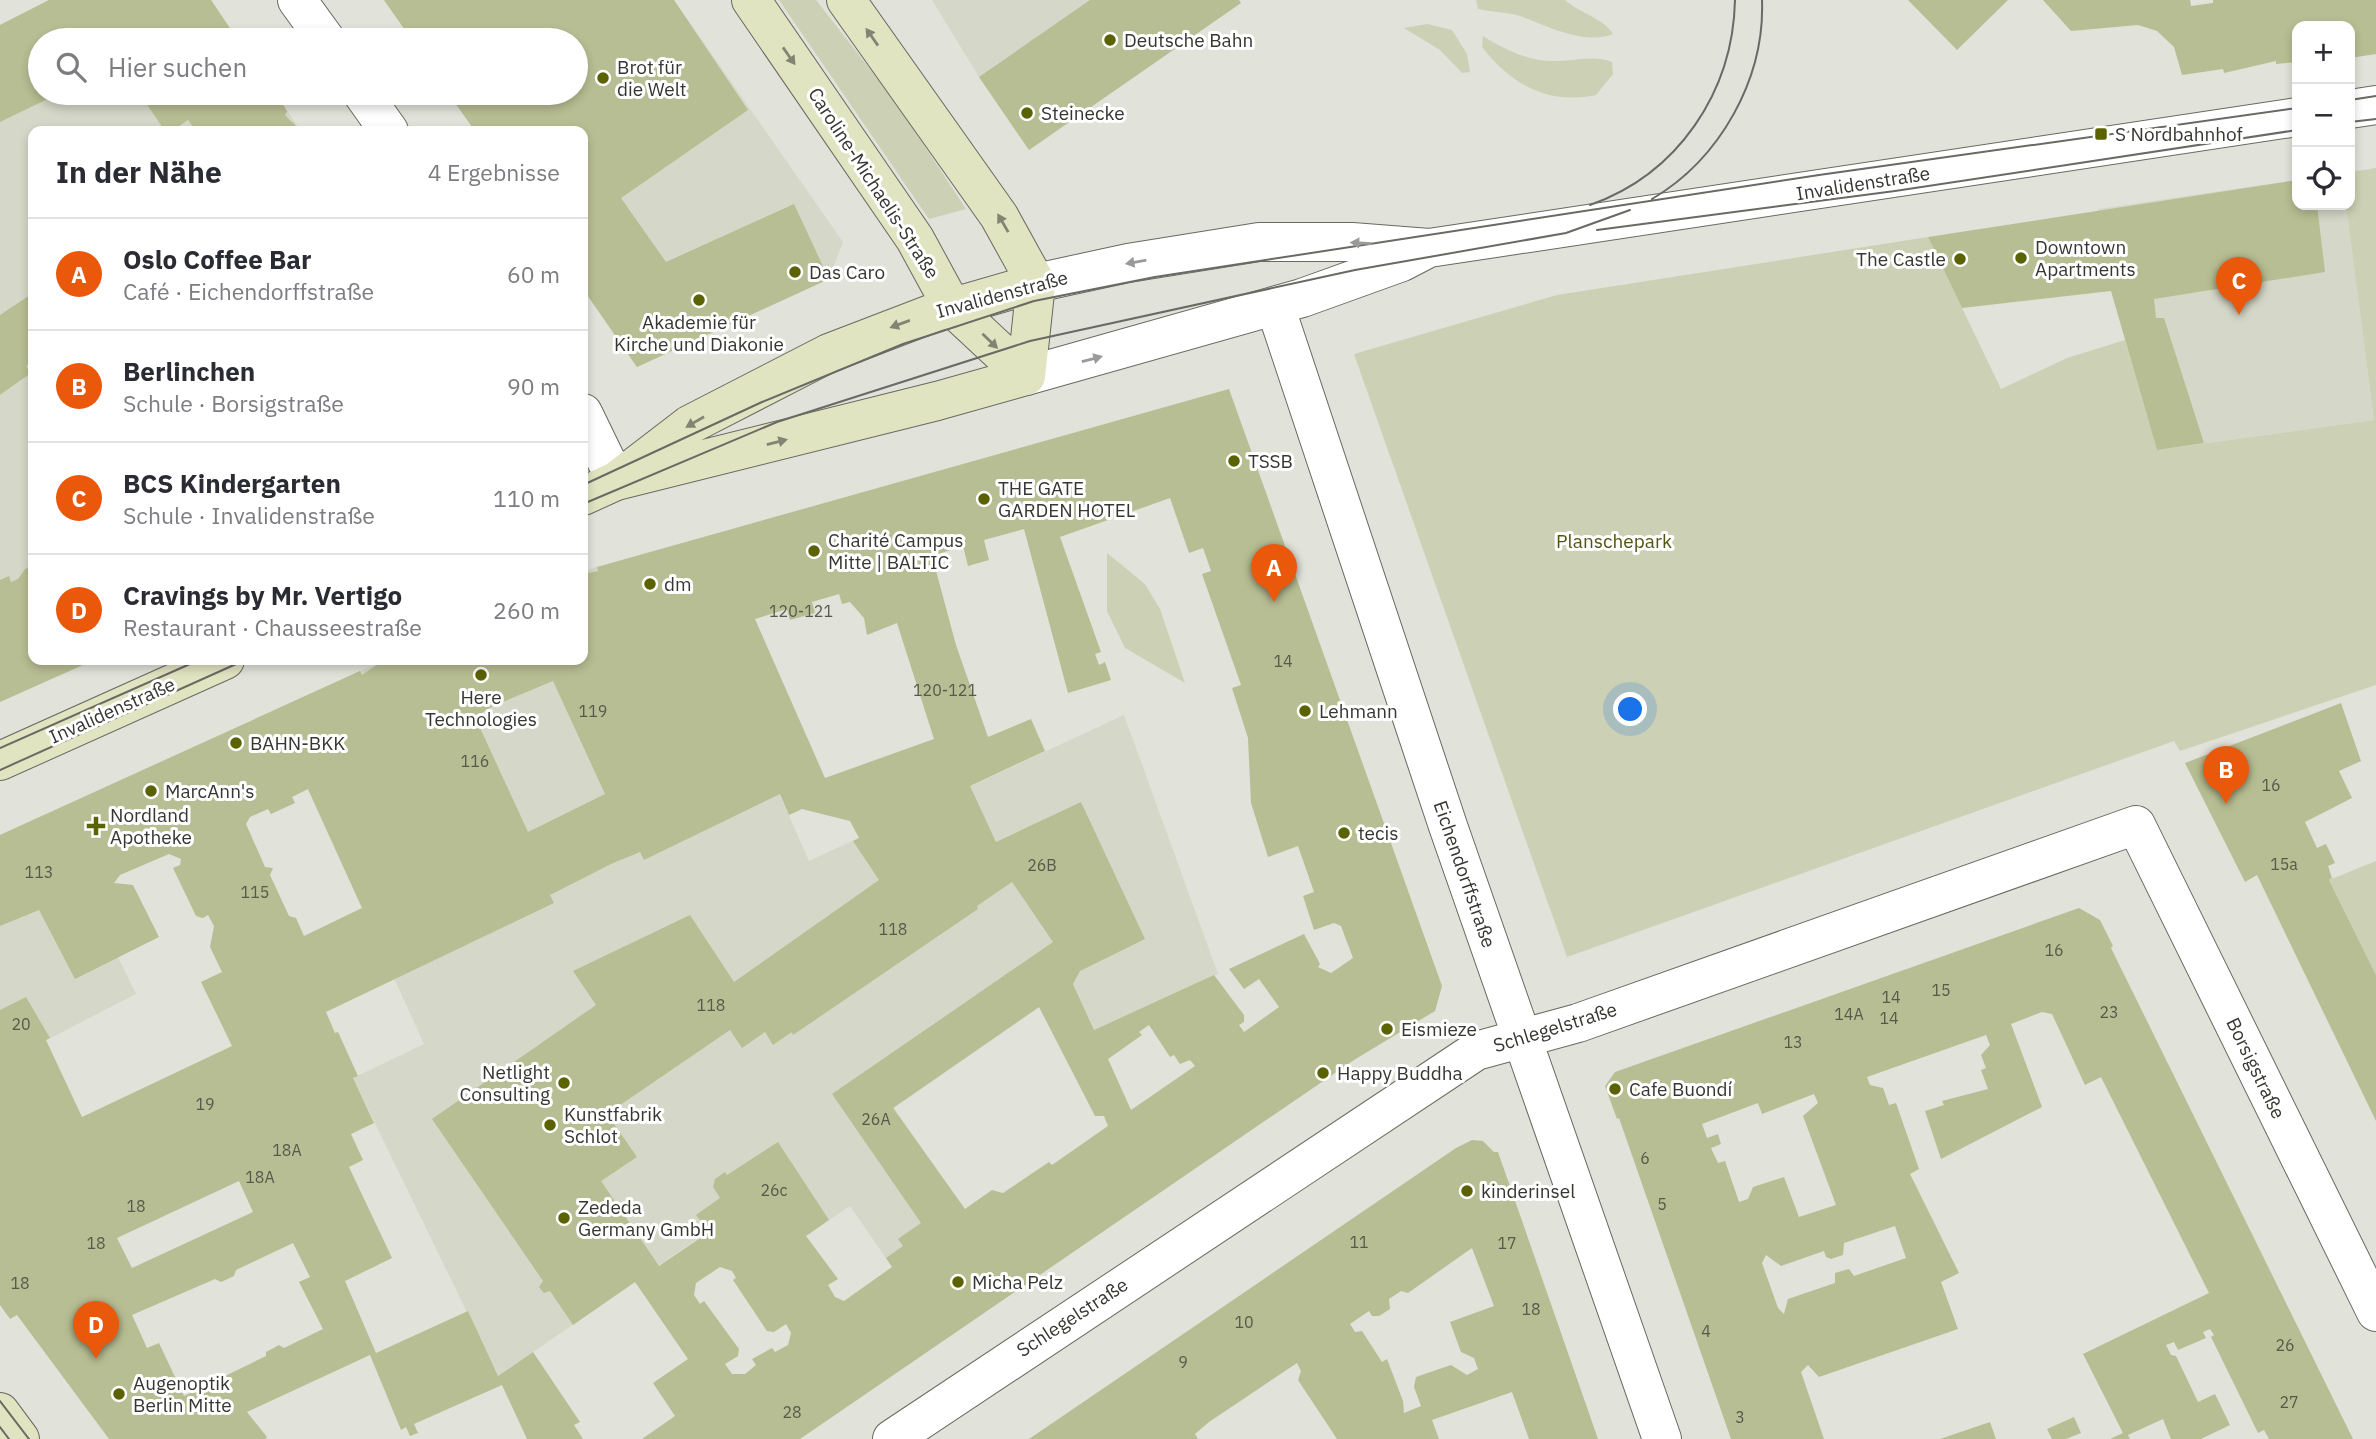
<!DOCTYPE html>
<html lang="de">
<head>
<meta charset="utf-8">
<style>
	:root { --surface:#fff; --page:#f7f7f7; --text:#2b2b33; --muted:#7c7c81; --line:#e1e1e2; --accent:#ea580c }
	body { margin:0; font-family:"IBM Plex Sans",sans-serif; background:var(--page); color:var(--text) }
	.controls { position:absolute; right:21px; top:21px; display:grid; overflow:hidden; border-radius:14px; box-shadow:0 4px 10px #0003 }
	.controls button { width:63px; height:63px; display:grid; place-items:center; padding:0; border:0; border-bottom:2px solid var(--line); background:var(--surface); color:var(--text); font:35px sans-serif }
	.you { position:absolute; left:1631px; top:710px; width:24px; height:24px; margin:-18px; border:5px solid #fff; border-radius:50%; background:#1a73e8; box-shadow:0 0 0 10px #1a73e833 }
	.badge { display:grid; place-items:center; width:46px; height:46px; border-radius:50%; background:var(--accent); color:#fff; font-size:23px; font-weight:700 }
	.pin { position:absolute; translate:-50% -58px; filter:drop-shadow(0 2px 4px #0008) }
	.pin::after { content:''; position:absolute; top:37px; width:24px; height:21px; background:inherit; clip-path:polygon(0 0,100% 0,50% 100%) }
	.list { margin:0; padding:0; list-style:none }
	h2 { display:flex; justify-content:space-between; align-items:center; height:91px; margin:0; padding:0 28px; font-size:30px }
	h2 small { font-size:23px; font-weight:400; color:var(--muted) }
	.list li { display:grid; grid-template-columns:46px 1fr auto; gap:21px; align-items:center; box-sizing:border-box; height:112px; padding:0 28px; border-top:2px solid var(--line) }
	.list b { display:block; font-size:26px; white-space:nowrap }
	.list p { margin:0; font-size:23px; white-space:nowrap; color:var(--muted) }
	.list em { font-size:23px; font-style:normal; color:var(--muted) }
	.icon { flex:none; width:38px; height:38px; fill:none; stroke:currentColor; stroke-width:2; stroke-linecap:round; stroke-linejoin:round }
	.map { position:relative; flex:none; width:2376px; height:1439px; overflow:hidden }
	.search { position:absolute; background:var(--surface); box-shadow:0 4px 10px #0003; left:28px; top:28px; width:560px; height:77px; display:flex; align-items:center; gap:18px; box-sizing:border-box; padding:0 24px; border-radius:38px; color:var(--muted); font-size:26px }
	.panel { position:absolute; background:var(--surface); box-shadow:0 4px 10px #0003; left:28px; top:126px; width:560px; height:539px; border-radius:14px }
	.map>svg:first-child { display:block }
	.built { fill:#d5d8c8 }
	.green { fill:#ccd1b5 }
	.building { fill:#b8be93; fill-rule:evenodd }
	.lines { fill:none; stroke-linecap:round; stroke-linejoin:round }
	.minor-casing { stroke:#686961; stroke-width:40 }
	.tertiary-casing { stroke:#686961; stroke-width:40 }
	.secondary-casing { stroke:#686961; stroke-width:40 }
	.minor { stroke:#fff; stroke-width:38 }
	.tertiary { stroke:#fff; stroke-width:38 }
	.secondary { stroke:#e0e4c1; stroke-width:38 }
	.tram { stroke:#696a64; stroke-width:2 }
	.oneway { fill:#828573 }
	.oneway2 { fill:#9a9b99 }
	.poi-dot { fill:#5b6200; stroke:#fff; stroke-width:2.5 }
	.labels { text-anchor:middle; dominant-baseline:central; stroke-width:6; stroke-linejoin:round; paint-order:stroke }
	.number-label { font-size:16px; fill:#56594b }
	.poi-label { font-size:19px; fill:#363733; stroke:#fff; text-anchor:start }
	.street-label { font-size:19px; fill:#363733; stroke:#fff }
	.park-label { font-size:19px; fill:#505612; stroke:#fff }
</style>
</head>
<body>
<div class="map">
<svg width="2376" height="1439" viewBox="0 0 2376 1439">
	<rect width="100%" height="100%" fill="#e1e2d9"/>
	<path class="built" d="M49,0h162l27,40h-198v53h235l26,38h-268v529h61l-94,42v-307l23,-16 -23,-42v-312z
		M384,0h290l169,242 -14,37 -192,88 -54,-78v-158h-108l-27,-38h128v-53h-164z
		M932,0h307l2,3 -212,147 -50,-73z
		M2297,180v25h49l28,215 -217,30 -49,-171 -10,-70z
		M682,543l22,79 105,239 315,-146 94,259 -124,56 -21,-46 -179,124 126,180 -77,53 -93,-135 -44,30 -68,-25 -240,165 -145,-298 71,-34 -152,-333 113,-51h198v-89z
		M48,813l88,181 -136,70v-229z"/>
	<path class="green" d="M779,0h37l79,101 71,108 -37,10z
		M1476,0h89c13,12 41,20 48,34 -31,12 -67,-9 -96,-19 -13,-3 -26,-3 -39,-6z
		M1427,24l25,6 15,24 3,18 -8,1 -22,-23 -36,-22z
		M1483,36c22,14 47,26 74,25 18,0 39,-6 55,1l1,12 -17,21c-48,10 -84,-10 -114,-48z
		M2376,168v517l-196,66 -6,-10 -607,216 -213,-603 203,-59 371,-58 73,152 66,-31 58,-18 32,110 217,-30 -28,-215h4v-33z
		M1107,553l38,31 15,25 25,74 -60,-35 -18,-37z
		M2376,861v114l-47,-95z"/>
	<path class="building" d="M49,0h162l27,40h-198v53h20l-60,29v-97z
		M384,0h290l74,110 -127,88 45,64 128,-58 35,75 -192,88 -54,-78v-158h-108l-27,-38h128v-53h-164z
		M1090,0h149l2,3 -212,147 -50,-73z
		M1908,0h100l-51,50z
		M2043,0h147l1,6 22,-3v-3h163v54l-26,4v-32h-53v36l-21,2v-3l-52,12 -1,-4 -41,6 -8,-28 -17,-16 -19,-6 -67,6z
		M139,93h136l12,18 -2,4 16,16h-105l-8,-11 -16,11h-7z
		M2297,180v25h20l8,67 -171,27 2,19h8l40,125 -47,7 -46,-159 -149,17 -34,-71z
		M33,293v68l-7,5 5,7 -31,22v-80z
		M1229,389l213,597 -7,25 -81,49 -554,379h-158l33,-23 -22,-33 35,-24 -53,-77 -62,43 -23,-34 -6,2 -5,-6 4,-6 -111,-162 164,-114 -23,-34 117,-56 44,67 145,-102 -26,-39 6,-3 -9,-17 -48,-12 -13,6 -9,-21 -136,66 -4,-8 -29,12 -61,31 4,8 -228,109 9,21 3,-1 20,44 -5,2 21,45 -23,11 12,26 -14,7 43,91 -47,23 31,72 92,-42 30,65 35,-24 47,70 -6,3 9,14h-56l-25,-54 -88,39 4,9 -8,3 -4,-9 -5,3 -31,-75 -123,57 20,25 -2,2h-156l-92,-124 -7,4 -10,-14v-295l26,-13 24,41 -4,2 36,77 150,-71 -31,-64 21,-10 -12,-25 4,-21 -6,-11 -5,3 -7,-2 -23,-48 7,-3 1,-6 -12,-5 -49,21 -6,8 19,2 26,52 -84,42 -36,-69 -39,16v-91l360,-164 2,4 22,-15h199v-86l15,-3 -1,-4zM1170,498l19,55 14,-5 8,23 -9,3 39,111 -9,3 16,50 3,65 17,54 30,-11 16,46 -11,4 11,34 20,-7 7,3 12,32 -22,15 -13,-6 2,-3 -16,-30 -75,35 15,20 15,-10 20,28 -35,25 -5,-7 5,-3v-7l-30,-40 -120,55 -21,-46 7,-13 65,-32 -64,-137 -85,40 -26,-56 75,-35 -14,-32 -43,18 -32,-92 -24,-89 31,-10 5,20 21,-6 -5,-20 40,-11 44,164 43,-13 -6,-18 -6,3 -4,-11 6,-2 -41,-115zM839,594l3,10 8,-2 14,16 3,17 30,-12 37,116 -109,39 -70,-159 32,-10 3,11 25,-7 -3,-11zM553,681l52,113 -77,38 -53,-115 18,-11zM308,789l54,119 -58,28 -8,-18 -7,-2 -19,-41 3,-7 -8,-1 -19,-43 4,-7 18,-8 3,5 24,-11 -3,-6zM1012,882l41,60 -221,152 89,129 -23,16 5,7 -17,12 6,9 -48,34 -9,-4 -7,-12 10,-6 -32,-43 23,-16 -51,-78 -51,33 -2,-3 -10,7 -2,8 7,11 -24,17 13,17 -50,34 -58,-85 36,-24 -30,-43 123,-84 12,18 23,-16 8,13 19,-13 1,3 185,-126 -1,-3zM1039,1007l56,109h9l4,10 -56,39 -3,-3 -46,31 -11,-3 -27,19 -72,-101zM1149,1025l21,32 4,-2 6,9 10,-4 5,6 -64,44 -23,-51 34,-24 -3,-3zM239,1181l14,31 -121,56 -15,-30zM293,1243l17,34 -11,5 24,47 -39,19 -5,-3 -13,7v4l-82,40 -25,-53 -12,5 -15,-33 83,-36 6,3 13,-6 2,-6zM720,1267l12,4 4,7 -3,2 34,51 7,1 12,-8 5,9 -3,12 -13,7 -3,-4 -20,11 4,6 -11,9h-13l-7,-10 13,-8 1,-7 -35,-48 -4,3 -6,-9 2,-12z
		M33,565v95h61l-94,42v-122l9,-4 2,6 7,-3 7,-10z
		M2341,703l20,58 -22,10 13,27 -47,24 12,26 9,-4 9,19 -7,3 4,12 -3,2 47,95v146l-119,-246 -12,7 -60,-119z
		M2079,908l21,12 13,26 -2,2 242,491h-84l-5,-9 -6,3 -47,-96 3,-2 -4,-6 -7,3 3,6 -28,12 -4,-8 -8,3 5,10 5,1 22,46 17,-8 15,31 -29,14h-30l-8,-20 -35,16 2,4h-20l13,-6 -40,-79 126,-61 -108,-216 -16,8 -33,-71 -10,-2 -31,12 31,83 -101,52 -16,-48 19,-6 -2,-4 46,-12 -7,-19 5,-2 -5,-13 9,-10 -4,-10 -119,42 3,8 13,3 6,17 7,-2 23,66 -9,5 49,99 -18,9 17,47 -139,48 -11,-12 -7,7 23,67h-93l-112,-321 -2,1 -12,-33 10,-14zM1814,1094l4,9 -15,13 33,89 -37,12 -15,-40 -31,10 -5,12 -9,3 -14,-41 -7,2 -7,-15 10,-4 -3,-10 -11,4 -5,-14 56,-21 4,11zM1895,1226l11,32 -52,18 -5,-7 -14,4v10l-47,16 -4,15 -6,-6 -16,-45 4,-8 15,11 43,-15 2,6 5,2 12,-4 1,-12z
		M1472,1140l11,1 11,11h4l100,287h-69l-17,-47 -80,28 7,19h-102l-39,-59 3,-9 -4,-8 -88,59 -14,12 3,5h-169l427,-291zM1472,1248l22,58 -44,16 11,30 13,6 4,11 -11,6 -16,-10 -35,12 -2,10 7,19 -17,7 -1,-12 -16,-42 -5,3 -20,-31 -7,1 -5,-8 19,-13 3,5h7l11,-7 -1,-10 12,-8 7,2z
		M2074,1417l7,16 -15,6h-14l-5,-10z
		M1990,1422l6,17h-56z"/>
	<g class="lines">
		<defs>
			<path id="minor" d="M297,0l29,40
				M362,93l27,38
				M1275,306l173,520 214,613
				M583,413l33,68
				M892,1439l584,-388 102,-28 558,-198 240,487"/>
			<path id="tertiary" d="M2350,109l26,-4
				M1036,283l92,-20 131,-21h93l77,6 868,-131
				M1026,376l276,-78 100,-36 25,-13"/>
			<path id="secondary" d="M751,0l164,239 37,68 74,69
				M846,0l153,216 37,67 -10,93
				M616,481l73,-56 140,-72 107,-41 100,-29
				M583,496l33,-15 321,-80 89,-25
				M0,761l225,-101
				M0,1412l20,27"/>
		</defs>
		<use href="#minor" class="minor-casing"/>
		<use href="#tertiary" class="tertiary-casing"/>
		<use href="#secondary" class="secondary-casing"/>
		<use href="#minor" class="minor"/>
		<use href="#tertiary" class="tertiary"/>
		<use href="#secondary" class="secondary"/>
		<path class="tram" d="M2350,100l26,-4
			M2350,122l26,-3
			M1652,199c68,-40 113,-120 110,-199
			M1590,205c88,-31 143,-113 145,-205
			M1597,230l298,-39 402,-61
			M583,485l179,-83 141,-58 131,-43 121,-24 664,-102 478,-67
			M583,504l194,-82 253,-81 325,-71 211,-37 64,-23
			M0,748l199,-88
			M0,770l245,-110
			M0,1401l29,38
			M0,1427l9,12"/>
	</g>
	<defs><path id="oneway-solid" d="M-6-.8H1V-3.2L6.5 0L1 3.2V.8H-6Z" transform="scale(1.75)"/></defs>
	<g class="oneway">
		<use href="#oneway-solid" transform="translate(872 37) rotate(-125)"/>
		<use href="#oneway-solid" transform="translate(789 56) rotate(55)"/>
		<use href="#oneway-solid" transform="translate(1003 223) rotate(-120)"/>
		<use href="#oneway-solid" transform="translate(900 324) rotate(160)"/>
		<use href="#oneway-solid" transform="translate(990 341) rotate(44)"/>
		<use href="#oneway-solid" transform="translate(695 422) rotate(150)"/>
		<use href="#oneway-solid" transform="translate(777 442) rotate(-14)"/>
	</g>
	<g class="oneway2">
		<use href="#oneway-solid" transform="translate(1361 243) rotate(-177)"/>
		<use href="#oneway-solid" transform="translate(1136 262) rotate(170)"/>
		<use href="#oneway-solid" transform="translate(1092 359) rotate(-15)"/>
	</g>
	<g class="poi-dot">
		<circle cx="1110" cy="40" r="7"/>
		<circle cx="603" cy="78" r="7"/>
		<circle cx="1027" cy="113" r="7"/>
		<rect x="2094" y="127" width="14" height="14" rx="3.5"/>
		<circle cx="2021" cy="258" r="7"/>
		<circle cx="1960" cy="259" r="7"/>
		<circle cx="795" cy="272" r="7"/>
		<circle cx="699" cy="300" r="7"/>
		<circle cx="1234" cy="461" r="7"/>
		<circle cx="984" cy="499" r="7"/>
		<circle cx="814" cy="551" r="7"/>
		<circle cx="650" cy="584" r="7"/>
		<circle cx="481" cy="675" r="7"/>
		<circle cx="1305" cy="711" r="7"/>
		<circle cx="236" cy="743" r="7"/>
		<circle cx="151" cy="791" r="7"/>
		<path d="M92.5 815.5h7v7h7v7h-7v7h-7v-7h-7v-7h7z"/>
		<circle cx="1344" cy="833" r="7"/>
		<circle cx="1387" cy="1029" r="7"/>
		<circle cx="1323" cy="1073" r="7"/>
		<circle cx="564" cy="1083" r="7"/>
		<circle cx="1615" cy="1089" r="7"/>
		<circle cx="550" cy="1125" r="7"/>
		<circle cx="1467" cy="1191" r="7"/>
		<circle cx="564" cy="1218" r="7"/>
		<circle cx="958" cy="1282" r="7"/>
		<circle cx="119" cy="1394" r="7"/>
	</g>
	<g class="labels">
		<g class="number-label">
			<text x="801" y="611">120-121</text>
			<text x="1283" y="661">14</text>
			<text x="945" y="690">120-121</text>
			<text x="593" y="711">119</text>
			<text x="475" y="761">116</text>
			<text x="2271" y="785">16</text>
			<text x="2284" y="864">15a</text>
			<text x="1042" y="865">26B</text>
			<text x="39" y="872">113</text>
			<text x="255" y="892">115</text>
			<text x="893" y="929">118</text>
			<text x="2054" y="950">16</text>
			<text x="1941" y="990">15</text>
			<text x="1891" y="997">14</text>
			<text x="711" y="1005">118</text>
			<text x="2109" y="1012">23</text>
			<text x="1849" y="1014">14A</text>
			<text x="1889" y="1018">14</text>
			<text x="21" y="1024">20</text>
			<text x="1793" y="1042">13</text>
			<text x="205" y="1104">19</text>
			<text x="876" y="1119">26A</text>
			<text x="287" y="1150">18A</text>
			<text x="1645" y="1158">6</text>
			<text x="260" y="1177">18A</text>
			<text x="774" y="1190">26c</text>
			<text x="1662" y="1204">5</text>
			<text x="136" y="1206">18</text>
			<text x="1359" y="1242">11</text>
			<text x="96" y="1243">18</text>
			<text x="1507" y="1243">17</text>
			<text x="20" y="1283">18</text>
			<text x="1531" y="1309">18</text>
			<text x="1244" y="1322">10</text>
			<text x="1706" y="1331">4</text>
			<text x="2285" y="1345">26</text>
			<text x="1183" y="1362">9</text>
			<text x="2289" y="1402">27</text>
			<text x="792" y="1412">28</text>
			<text x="1740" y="1417">3</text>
		</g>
		<g class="poi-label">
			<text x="1124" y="40">Deutsche Bahn</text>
			<text x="617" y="67">Brot für<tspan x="617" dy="22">die Welt</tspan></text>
			<text x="1041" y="113">Steinecke</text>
			<text x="2115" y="134">S Nordbahnhof</text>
			<text x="2035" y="247">Downtown<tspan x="2035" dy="22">Apartments</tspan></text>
			<text x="1946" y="259" text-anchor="end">The Castle</text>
			<text x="809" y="272">Das Caro</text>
			<text x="699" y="322" text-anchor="middle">Akademie für<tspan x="699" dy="22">Kirche und Diakonie</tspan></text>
			<text x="1248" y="461">TSSB</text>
			<text x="998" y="488">THE GATE<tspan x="998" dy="22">GARDEN HOTEL</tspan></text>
			<text x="828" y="540">Charité Campus<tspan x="828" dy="22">Mitte | BALTIC</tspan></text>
			<text x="664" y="584">dm</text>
			<text x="481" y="697" text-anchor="middle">Here<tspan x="481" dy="22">Technologies</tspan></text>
			<text x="1319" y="711">Lehmann</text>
			<text x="250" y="743">BAHN-BKK</text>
			<text x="165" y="791">MarcAnn's</text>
			<text x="110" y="815">Nordland<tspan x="110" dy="22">Apotheke</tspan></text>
			<text x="1358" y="833">tecis</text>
			<text x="1401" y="1029">Eismieze</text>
			<text x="550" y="1072" text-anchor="end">Netlight<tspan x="550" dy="22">Consulting</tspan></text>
			<text x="1337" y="1073">Happy Buddha</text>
			<text x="1629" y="1089">Cafe Buondí</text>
			<text x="564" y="1114">Kunstfabrik<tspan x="564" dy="22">Schlot</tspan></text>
			<text x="1481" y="1191">kinderinsel</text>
			<text x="578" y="1207">Zededa<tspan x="578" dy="22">Germany GmbH</tspan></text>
			<text x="972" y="1282">Micha Pelz</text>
			<text x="133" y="1383">Augenoptik<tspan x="133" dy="22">Berlin Mitte</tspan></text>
		</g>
		<g class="street-label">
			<text transform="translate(874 183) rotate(57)">Caroline-Michaelis-Straße</text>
			<text transform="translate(1863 183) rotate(-9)">Invalidenstraße</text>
			<text transform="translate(1002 294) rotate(-15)">Invalidenstraße</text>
			<text transform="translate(112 710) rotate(-24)">Invalidenstraße</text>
			<text transform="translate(1465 874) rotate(71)">Eichendorffstraße</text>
			<text transform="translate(1555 1027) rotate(-17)">Schlegelstraße</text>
			<text transform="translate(2256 1068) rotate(64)">Borsigstraße</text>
			<text transform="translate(1072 1317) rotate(-33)">Schlegelstraße</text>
		</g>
		<g class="park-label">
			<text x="1614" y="541">Planschepark</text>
		</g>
	</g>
</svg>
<div class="controls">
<button>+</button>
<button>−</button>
<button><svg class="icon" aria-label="locate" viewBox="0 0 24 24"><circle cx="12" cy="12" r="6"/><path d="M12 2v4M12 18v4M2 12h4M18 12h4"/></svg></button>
</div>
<div class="you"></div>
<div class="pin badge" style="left:1274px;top:602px">A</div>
<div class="pin badge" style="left:2226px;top:804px">B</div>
<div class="pin badge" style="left:2239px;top:315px">C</div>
<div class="pin badge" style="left:96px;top:1359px">D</div>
<div class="search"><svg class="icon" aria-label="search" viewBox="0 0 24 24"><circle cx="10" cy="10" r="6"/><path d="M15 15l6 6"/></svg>Hier suchen</div>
<section class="panel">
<h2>In der Nähe<small>4 Ergebnisse</small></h2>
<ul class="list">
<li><span class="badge">A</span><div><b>Oslo Coffee Bar</b><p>Café · Eichendorffstraße</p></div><em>60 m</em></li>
<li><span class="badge">B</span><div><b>Berlinchen</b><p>Schule · Borsigstraße</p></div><em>90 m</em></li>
<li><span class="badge">C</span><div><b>BCS Kindergarten</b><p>Schule · Invalidenstraße</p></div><em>110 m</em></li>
<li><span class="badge">D</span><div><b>Cravings by Mr. Vertigo</b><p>Restaurant · Chausseestraße</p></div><em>260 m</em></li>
</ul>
</section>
</div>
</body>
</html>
